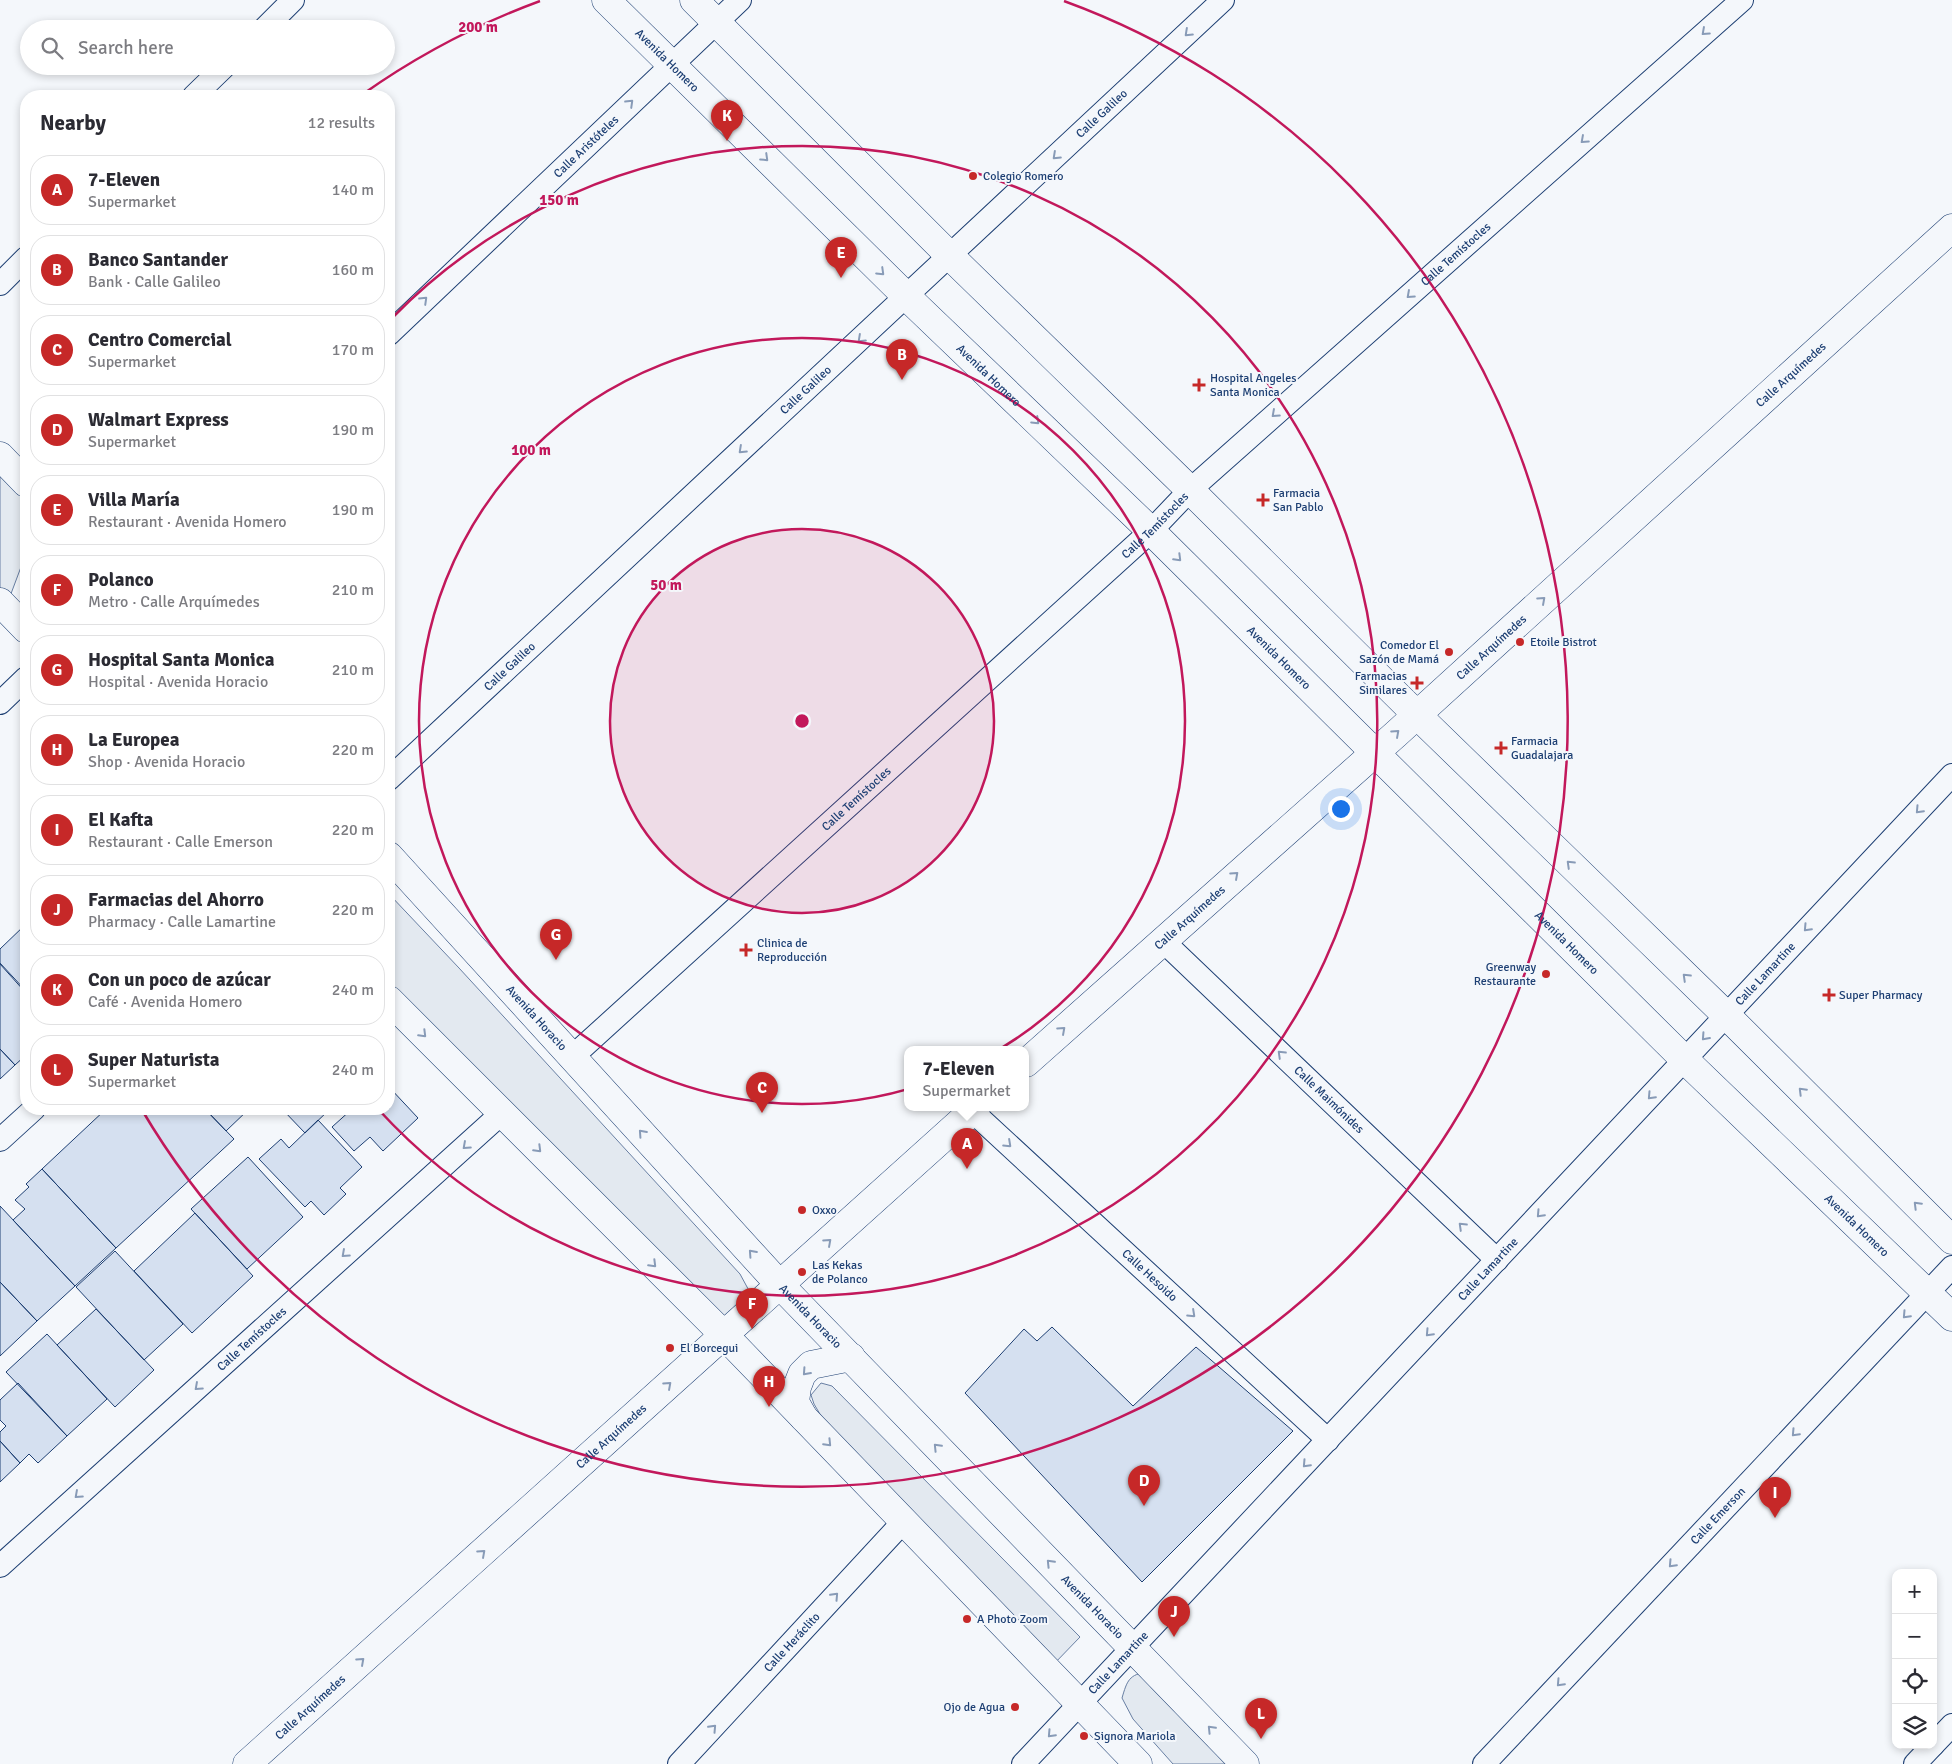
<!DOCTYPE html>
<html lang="en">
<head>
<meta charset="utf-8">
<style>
	:root { --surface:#fff; --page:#f2f2f3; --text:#2b2b33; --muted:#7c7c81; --line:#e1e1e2; --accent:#c62828 }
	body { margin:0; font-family:Signika,sans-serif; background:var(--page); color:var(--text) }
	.controls { position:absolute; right:15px; bottom:15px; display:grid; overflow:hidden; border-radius:10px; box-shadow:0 2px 8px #0003 }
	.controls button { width:45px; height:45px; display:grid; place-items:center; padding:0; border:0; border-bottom:1px solid var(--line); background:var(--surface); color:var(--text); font:25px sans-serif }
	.you { position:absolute; left:1340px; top:808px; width:18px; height:18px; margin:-12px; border:4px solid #fff; border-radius:50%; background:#1a73e8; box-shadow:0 0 0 8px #1a73e833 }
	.badge { display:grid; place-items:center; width:32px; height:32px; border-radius:50%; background:var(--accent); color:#fff; font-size:16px; font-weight:700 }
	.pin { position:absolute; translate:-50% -41px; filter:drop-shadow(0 1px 2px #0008) }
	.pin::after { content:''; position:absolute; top:26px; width:18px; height:15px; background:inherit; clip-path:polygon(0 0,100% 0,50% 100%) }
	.popup { position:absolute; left:904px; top:1046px; width:125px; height:65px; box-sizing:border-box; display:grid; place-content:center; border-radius:10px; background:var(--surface); filter:drop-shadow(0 1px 4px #0005); font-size:16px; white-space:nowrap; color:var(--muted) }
	.popup b { font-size:19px; color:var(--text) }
	.popup::after { content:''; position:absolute; left:50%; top:100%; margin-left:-10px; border:10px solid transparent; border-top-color:var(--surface) }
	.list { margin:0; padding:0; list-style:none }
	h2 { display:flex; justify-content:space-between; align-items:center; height:65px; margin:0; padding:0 20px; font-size:21px }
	h2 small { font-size:16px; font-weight:400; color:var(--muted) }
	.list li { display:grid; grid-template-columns:32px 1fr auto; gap:15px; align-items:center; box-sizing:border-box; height:70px; margin:0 10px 10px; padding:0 10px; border:1px solid var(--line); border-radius:20px }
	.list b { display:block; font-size:19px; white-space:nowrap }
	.list p { margin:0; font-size:16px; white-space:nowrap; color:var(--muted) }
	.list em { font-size:16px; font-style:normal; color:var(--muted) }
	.icon { flex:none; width:28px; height:28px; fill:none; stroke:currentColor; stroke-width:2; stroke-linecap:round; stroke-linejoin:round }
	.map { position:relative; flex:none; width:1952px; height:1764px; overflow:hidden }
	.search { position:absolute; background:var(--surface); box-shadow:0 2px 8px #0003; left:20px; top:20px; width:375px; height:55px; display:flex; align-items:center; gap:12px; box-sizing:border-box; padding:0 18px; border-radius:28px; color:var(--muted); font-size:19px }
	.panel { position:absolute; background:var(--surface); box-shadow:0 2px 8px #0003; left:20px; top:90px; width:375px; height:1025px; border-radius:20px }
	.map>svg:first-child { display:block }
	.green { fill:#e3e9f0; stroke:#687fa3 }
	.building { fill:#d5e0f0; stroke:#1d3f73 }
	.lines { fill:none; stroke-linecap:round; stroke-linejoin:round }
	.minor-casing { stroke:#1d3f73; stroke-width:24 }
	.tertiary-casing { stroke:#1d3f73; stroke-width:29 }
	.secondary-casing { stroke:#1d3f73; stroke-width:29 }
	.minor { stroke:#f4f7fb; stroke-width:22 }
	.tertiary { stroke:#f4f7fb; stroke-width:28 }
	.secondary { stroke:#f4f7fb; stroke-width:28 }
	.oneway { stroke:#889bb7 }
	.ring { fill:none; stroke:#c2185b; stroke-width:2.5 }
	.poi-dot { fill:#c62828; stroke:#f4f7fb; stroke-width:2 }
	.labels { text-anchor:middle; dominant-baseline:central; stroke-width:4; stroke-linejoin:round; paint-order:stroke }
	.street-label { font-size:12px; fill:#1d3f73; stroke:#f4f7fb }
	.poi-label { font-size:12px; fill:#1d3f73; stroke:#f4f7fb; text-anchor:start }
	.centre { fill:#c2185b; stroke:#f4f7fb; stroke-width:2.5 }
	.ring-label { font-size:15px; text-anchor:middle; font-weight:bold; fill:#c2185b; stroke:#f4f7fb; stroke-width:4; stroke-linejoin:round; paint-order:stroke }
</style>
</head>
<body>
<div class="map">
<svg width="1952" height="1764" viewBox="0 0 1952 1764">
	<rect width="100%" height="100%" fill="#f4f7fb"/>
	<path class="green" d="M0,474l26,24v65l-5,4 -12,32 -9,-9z
		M389,894l70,74 281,306 13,24 -27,28 -337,-337z
		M821,1383l11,3 248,251 -28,29 -225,-240 -13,-22 -3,-9z
		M1148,1672l93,92h-68l-40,-45 -11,-21c5,-17 7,-24 26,-26z"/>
	<path class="building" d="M26,924v67l-26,-28v-14z
		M0,964l26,29v62l-11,10 -15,-16z
		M0,1049l15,16 -15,14z
		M389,1087l29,31 -35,33 -13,-14 -16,14 -22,-24 20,-18h37z
		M106,1109h99l29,30 -118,109 -74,-79z
		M205,1109h44l-23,22z
		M282,1109h48l-25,24z
		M318,1120l44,47 -22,21 6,6 -22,21 -13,-14 -6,6 -46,-48 22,-20 8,9z
		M248,1157l55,60 -56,52 -56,-60z
		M42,1169l74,79 -41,38 -62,-66 12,-11 -10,-9 14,-13 -3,-3z
		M0,1206l75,80 -38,35 -37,-39z
		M195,1213l58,63 -61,57 -58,-62z
		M115,1251l68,73 -39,36 -68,-73z
		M0,1282l37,39 -37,35z
		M96,1309l58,61 -39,37 -58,-62z
		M1052,1327l81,79 63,-59 97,84 -151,151 -177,-189 59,-64 13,12z
		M47,1334l60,65 -40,37 -61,-64z
		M18,1383l49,53 -29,27 -9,-9 -9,9 -20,-22v-9l6,-6 -6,-6v-20z
		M0,1441l20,22 -20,19z"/>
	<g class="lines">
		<defs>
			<g id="minor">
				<path d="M264,29l29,-29"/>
				<path d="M194,96l31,-30"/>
				<path d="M0,284l26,-26"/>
				<path id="s1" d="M389,334l351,-334"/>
				<path d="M0,703l26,-25"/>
				<path id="s2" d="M389,779l834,-779"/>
				<path id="s3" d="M1162,940l335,320"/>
				<path id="s4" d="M572,1057l579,-526 39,-41 552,-490"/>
				<path id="s5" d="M972,1111l356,329"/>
				<path d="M0,1140l34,-31"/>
				<path id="s6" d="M0,1566l502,-453"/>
				<path d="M1933,1745l19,-20"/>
				<path id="s7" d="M679,1764l225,-243"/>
				<path id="s8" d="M1023,1764l929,-989"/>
				<path id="s9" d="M1484,1764l468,-497"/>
				<path d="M1915,1764l18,-19"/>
			</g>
			<g id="tertiary">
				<path id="s10" d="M606,0l301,297 244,234 534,529 267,257"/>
				<path d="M694,0l256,256 240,234 226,224 310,301 226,225"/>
				<path d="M0,456l26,27"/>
				<path d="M0,602l26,27"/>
				<path id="s11" d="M389,856l391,429 465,479"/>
				<path d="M389,1000l335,335 414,429"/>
				<path d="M804,1418l-9,-16 2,-15 5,-13 9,-9 40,-8"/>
			</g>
			<g id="secondary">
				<path id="s12" d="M1026,1063l370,-329 556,-506"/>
				<path id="s13" d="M247,1764l729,-656"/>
			</g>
		</defs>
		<use href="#minor" class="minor-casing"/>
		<use href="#tertiary" class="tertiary-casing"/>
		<use href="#secondary" class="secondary-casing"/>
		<use href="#minor" class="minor"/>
		<use href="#tertiary" class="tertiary"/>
		<use href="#secondary" class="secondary"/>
	</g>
	<defs><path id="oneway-chevron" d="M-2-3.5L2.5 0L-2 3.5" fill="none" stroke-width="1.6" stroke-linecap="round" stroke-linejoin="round" transform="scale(1.25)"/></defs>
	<g class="oneway">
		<use href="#oneway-chevron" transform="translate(1705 32) rotate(138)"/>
		<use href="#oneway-chevron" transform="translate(1188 33) rotate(137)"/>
		<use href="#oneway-chevron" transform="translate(630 103) rotate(-44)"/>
		<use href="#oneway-chevron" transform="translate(1584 140) rotate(138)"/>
		<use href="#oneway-chevron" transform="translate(1056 156) rotate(137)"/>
		<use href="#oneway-chevron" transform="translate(765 158) rotate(44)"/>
		<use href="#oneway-chevron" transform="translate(881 272) rotate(44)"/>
		<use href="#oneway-chevron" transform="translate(1410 295) rotate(138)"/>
		<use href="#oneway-chevron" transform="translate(424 300) rotate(-44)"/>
		<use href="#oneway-chevron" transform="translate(861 339) rotate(137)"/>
		<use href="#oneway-chevron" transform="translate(1275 414) rotate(138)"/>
		<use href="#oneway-chevron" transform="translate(1036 421) rotate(44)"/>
		<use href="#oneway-chevron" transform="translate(742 450) rotate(137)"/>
		<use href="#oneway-chevron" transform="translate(1178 558) rotate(45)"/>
		<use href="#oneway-chevron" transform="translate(1542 600) rotate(-42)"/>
		<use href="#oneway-chevron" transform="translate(1396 733) rotate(-42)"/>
		<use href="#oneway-chevron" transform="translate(1919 810) rotate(133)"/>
		<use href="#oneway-chevron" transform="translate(1570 864) rotate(-136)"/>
		<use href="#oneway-chevron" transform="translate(1235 875) rotate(-42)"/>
		<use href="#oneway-chevron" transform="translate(1807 928) rotate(133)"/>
		<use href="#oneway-chevron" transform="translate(1686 977) rotate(-136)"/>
		<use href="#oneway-chevron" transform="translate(1062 1030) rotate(-42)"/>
		<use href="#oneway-chevron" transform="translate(423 1034) rotate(45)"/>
		<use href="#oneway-chevron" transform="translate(1705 1037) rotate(132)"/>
		<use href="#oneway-chevron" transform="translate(1281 1054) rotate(-136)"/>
		<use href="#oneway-chevron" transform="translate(1802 1091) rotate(-135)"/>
		<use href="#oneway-chevron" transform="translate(1651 1096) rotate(133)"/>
		<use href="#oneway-chevron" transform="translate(642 1133) rotate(-132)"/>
		<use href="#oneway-chevron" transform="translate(1008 1144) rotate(43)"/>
		<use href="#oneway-chevron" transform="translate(466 1146) rotate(138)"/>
		<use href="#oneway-chevron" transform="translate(538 1149) rotate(45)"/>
		<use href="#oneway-chevron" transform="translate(1917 1205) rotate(-135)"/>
		<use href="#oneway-chevron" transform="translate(1540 1214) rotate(133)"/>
		<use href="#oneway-chevron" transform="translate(1462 1226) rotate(-136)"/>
		<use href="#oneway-chevron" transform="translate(828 1242) rotate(-42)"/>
		<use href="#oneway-chevron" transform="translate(752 1253) rotate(-132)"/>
		<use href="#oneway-chevron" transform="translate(345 1254) rotate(138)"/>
		<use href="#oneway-chevron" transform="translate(653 1264) rotate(45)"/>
		<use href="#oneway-chevron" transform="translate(1192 1314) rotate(43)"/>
		<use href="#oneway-chevron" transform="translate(1906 1315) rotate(133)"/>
		<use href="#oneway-chevron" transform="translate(1429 1333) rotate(133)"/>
		<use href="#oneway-chevron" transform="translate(806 1372) rotate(132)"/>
		<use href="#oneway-chevron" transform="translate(668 1385) rotate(-42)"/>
		<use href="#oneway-chevron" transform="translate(198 1387) rotate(138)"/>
		<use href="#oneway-chevron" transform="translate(1795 1433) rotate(133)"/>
		<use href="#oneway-chevron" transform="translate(828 1443) rotate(46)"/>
		<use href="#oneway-chevron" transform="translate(937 1447) rotate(-134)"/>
		<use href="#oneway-chevron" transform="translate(1306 1464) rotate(133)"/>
		<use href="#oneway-chevron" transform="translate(78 1495) rotate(138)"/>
		<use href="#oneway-chevron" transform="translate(482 1553) rotate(-42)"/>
		<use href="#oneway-chevron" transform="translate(1050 1563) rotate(-134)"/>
		<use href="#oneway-chevron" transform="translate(1672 1564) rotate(133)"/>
		<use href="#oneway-chevron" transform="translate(835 1596) rotate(-47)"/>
		<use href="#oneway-chevron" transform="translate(361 1661) rotate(-42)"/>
		<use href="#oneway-chevron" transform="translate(1560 1683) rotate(133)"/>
		<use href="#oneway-chevron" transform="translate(713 1728) rotate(-47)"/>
		<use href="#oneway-chevron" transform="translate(1211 1729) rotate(-134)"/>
		<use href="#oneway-chevron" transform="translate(1051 1734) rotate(133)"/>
	</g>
	<circle cx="802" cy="721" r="192" fill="#c2185b" fill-opacity=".12"/>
	<g class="ring">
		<circle cx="802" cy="721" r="192"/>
		<circle cx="802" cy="721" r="383"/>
		<path d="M392 318A575 575 0 1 1 378 1109"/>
		<path d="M363 94A766 766 0 0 1 540 1M1064 1A766 766 0 1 1 142 1110"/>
	</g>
	<g class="poi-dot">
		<circle cx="973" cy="176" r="5"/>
		<path d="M1196.5 377.5h5v5h5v5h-5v5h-5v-5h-5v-5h5z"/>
		<path d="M1260.5 492.5h5v5h5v5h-5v5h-5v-5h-5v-5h5z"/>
		<circle cx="1520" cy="642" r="5"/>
		<circle cx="1449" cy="652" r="5"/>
		<path d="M1414.5 675.5h5v5h5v5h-5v5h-5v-5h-5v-5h5z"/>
		<path d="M1498.5 740.5h5v5h5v5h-5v5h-5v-5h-5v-5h5z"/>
		<path d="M743.5 942.5h5v5h5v5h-5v5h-5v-5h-5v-5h5z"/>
		<circle cx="1546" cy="974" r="5"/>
		<path d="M1826.5 987.5h5v5h5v5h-5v5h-5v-5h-5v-5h5z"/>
		<circle cx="802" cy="1210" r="5"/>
		<circle cx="802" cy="1272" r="5"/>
		<circle cx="670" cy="1348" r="5"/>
		<circle cx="967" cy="1619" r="5"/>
		<circle cx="1015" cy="1707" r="5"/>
		<circle cx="1084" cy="1736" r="5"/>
	</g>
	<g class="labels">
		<g class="street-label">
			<text stroke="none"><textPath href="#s10" startOffset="86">Avenida Homero</textPath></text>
			<text stroke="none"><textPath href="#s2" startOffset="975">Calle Galileo</textPath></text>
			<text stroke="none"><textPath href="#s1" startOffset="272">Calle Aristóteles</textPath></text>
			<text stroke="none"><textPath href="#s4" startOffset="1194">Calle Temístocles</textPath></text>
			<text stroke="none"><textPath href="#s12" startOffset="1029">Calle Arquímedes</textPath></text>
			<text stroke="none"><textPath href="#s10" startOffset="536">Avenida Homero</textPath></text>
			<text stroke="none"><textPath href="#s2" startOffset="570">Calle Galileo</textPath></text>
			<text stroke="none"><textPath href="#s4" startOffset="789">Calle Temístocles</textPath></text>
			<text stroke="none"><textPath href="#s12" startOffset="624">Calle Arquímedes</textPath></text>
			<text stroke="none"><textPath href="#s10" startOffset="941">Avenida Homero</textPath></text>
			<text stroke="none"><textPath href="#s2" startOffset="165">Calle Galileo</textPath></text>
			<text stroke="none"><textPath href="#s4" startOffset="384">Calle Temístocles</textPath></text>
			<text stroke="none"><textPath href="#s12" startOffset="219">Calle Arquímedes</textPath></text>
			<text stroke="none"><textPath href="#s10" startOffset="1346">Avenida Homero</textPath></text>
			<text stroke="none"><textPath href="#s8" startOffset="1084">Calle Lamartine</textPath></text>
			<text stroke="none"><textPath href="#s11" startOffset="219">Avenida Horacio</textPath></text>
			<text stroke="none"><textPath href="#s3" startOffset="231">Calle Maimónides</textPath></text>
			<text stroke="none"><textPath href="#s10" startOffset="1751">Avenida Homero</textPath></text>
			<text stroke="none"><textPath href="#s8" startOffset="679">Calle Lamartine</textPath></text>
			<text stroke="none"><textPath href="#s5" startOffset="242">Calle Hesoido</textPath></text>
			<text stroke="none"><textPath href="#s11" startOffset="624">Avenida Horacio</textPath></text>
			<text stroke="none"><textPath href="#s6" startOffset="339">Calle Temístocles</textPath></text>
			<text stroke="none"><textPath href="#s13" startOffset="490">Calle Arquímedes</textPath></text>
			<text stroke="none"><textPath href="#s9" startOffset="341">Calle Emerson</textPath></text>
			<text stroke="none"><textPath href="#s11" startOffset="1029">Avenida Horacio</textPath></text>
			<text stroke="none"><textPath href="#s7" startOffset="166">Calle Heráclito</textPath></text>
			<text stroke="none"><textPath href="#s8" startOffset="139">Calle Lamartine</textPath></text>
			<text stroke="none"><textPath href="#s13" startOffset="85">Calle Arquímedes</textPath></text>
		</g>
		<g class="poi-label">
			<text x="983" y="176">Colegio Romero</text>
			<text x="1210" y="378">Hospital Angeles<tspan x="1210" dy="14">Santa Monica</tspan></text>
			<text x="1273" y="493">Farmacia<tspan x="1273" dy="14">San Pablo</tspan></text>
			<text x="1530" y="642">Etoile Bistrot</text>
			<text x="1439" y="645" text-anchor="end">Comedor El<tspan x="1439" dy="14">Sazón de Mamá</tspan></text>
			<text x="1407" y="676" text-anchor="end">Farmacias<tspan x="1407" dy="14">Similares</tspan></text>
			<text x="1511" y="741">Farmacia<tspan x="1511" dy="14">Guadalajara</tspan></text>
			<text x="757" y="943">Clinica de<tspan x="757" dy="14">Reproducción</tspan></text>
			<text x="1536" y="967" text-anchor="end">Greenway<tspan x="1536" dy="14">Restaurante</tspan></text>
			<text x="1839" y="995">Super Pharmacy</text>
			<text x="812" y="1210">Oxxo</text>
			<text x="812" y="1265">Las Kekas<tspan x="812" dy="14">de Polanco</tspan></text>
			<text x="680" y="1348">El Borcegui</text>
			<text x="977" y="1619">A Photo Zoom</text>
			<text x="1005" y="1707" text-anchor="end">Ojo de Agua</text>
			<text x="1094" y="1736">Signora Mariola</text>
		</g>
	</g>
	<circle cx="802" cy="721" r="8" class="centre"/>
	<g class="ring-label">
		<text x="478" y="32">200 m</text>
		<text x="559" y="205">150 m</text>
		<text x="531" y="455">100 m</text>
		<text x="666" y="590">50 m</text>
	</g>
</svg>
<div class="controls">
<button>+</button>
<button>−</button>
<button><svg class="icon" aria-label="locate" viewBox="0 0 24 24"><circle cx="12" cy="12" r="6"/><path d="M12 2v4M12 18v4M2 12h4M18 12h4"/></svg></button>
<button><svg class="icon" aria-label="layers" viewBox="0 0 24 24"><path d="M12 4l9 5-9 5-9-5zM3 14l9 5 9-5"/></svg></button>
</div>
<div class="you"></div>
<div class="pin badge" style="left:967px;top:1169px">A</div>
<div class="popup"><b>7-Eleven</b>Supermarket</div>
<div class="pin badge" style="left:902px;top:380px">B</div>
<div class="pin badge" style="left:762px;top:1113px">C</div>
<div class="pin badge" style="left:1144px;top:1506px">D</div>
<div class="pin badge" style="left:841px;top:278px">E</div>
<div class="pin badge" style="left:752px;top:1329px">F</div>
<div class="pin badge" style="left:556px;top:960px">G</div>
<div class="pin badge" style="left:769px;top:1407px">H</div>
<div class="pin badge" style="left:1775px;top:1518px">I</div>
<div class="pin badge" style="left:1174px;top:1637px">J</div>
<div class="pin badge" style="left:727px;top:141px">K</div>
<div class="pin badge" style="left:1261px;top:1739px">L</div>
<div class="search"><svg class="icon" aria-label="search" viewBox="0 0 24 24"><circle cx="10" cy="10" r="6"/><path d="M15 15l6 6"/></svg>Search here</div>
<section class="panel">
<h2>Nearby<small>12 results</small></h2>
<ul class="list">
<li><span class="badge">A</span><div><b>7-Eleven</b><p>Supermarket</p></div><em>140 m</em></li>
<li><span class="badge">B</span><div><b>Banco Santander</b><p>Bank · Calle Galileo</p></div><em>160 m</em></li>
<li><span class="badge">C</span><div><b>Centro Comercial</b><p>Supermarket</p></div><em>170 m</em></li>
<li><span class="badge">D</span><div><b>Walmart Express</b><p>Supermarket</p></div><em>190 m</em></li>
<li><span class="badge">E</span><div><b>Villa María</b><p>Restaurant · Avenida Homero</p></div><em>190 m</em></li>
<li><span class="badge">F</span><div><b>Polanco</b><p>Metro · Calle Arquímedes</p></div><em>210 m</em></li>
<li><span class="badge">G</span><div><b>Hospital Santa Monica</b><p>Hospital · Avenida Horacio</p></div><em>210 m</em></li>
<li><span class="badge">H</span><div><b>La Europea</b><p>Shop · Avenida Horacio</p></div><em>220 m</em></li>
<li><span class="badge">I</span><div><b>El Kafta</b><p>Restaurant · Calle Emerson</p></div><em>220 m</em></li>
<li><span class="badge">J</span><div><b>Farmacias del Ahorro</b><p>Pharmacy · Calle Lamartine</p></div><em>220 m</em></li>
<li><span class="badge">K</span><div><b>Con un poco de azúcar</b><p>Café · Avenida Homero</p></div><em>240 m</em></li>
<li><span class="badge">L</span><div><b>Super Naturista</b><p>Supermarket</p></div><em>240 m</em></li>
</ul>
</section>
</div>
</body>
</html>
